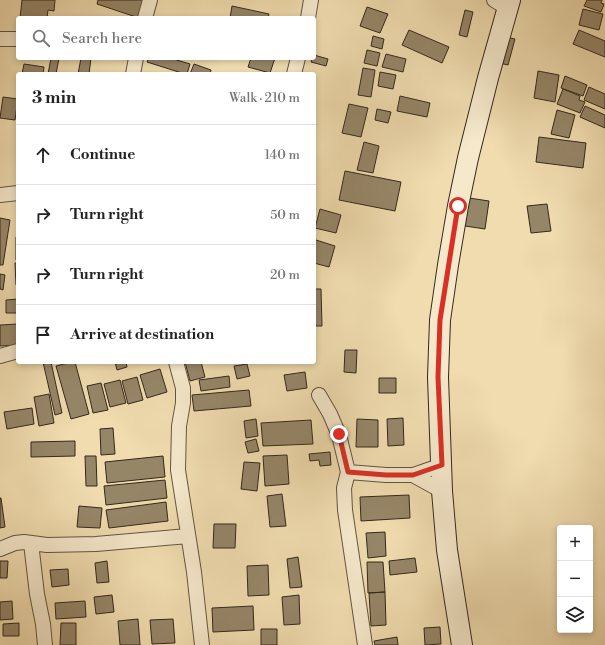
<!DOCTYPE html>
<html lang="en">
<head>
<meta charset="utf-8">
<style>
	:root { --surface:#fff; --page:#f2f2f2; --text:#222; --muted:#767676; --line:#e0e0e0 }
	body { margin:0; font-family:"Libre Bodoni",serif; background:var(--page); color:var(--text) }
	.controls { position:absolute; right:12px; bottom:12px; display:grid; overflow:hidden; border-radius:4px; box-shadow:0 2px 6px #0003 }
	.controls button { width:36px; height:36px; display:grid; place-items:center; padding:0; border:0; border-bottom:1px solid var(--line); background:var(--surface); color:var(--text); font:20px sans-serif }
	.stop { position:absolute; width:12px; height:12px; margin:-9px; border:3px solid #d93025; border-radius:50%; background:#fff }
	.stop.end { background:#d93025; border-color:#fff; box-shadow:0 1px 4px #0008 }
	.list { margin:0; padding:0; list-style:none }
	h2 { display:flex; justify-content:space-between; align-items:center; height:52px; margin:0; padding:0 16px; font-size:17px }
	h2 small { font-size:13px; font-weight:400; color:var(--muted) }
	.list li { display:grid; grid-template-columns:26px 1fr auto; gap:12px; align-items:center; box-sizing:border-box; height:60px; padding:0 16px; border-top:1px solid var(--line) }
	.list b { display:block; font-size:15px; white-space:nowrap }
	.list em { font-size:13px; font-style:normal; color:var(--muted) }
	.icon { flex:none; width:22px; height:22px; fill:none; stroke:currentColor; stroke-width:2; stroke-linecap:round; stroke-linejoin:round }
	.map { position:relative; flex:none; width:605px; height:645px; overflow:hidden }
	.search { position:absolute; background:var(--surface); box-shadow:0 2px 6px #0003; left:16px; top:16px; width:300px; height:44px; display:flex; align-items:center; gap:10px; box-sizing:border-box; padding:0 14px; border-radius:4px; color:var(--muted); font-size:15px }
	.panel { position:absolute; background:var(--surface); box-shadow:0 2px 6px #0003; left:16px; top:72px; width:300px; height:292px; border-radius:4px }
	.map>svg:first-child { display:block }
	.building { fill:#968668; stroke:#34281c }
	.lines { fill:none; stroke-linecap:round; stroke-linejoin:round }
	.street-casing { stroke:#635541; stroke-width:16 }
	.secondary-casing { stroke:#34281c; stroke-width:22 }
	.street { stroke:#f5e8cb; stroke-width:14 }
	.secondary { stroke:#f5e8cb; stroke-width:20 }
	.route { stroke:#d93025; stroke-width:5 }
</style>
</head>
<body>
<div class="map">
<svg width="605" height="645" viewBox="0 0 605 645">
	<rect width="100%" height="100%" fill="#f0dcaf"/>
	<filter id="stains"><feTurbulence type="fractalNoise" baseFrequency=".005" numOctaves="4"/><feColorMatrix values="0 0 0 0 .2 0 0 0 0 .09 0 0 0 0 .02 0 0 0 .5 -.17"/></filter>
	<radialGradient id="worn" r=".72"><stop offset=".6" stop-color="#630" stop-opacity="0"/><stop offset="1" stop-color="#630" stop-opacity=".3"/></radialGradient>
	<path class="building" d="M22,0h33l-1,11 -6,-1 -1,8h-27z
		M98,0h47l-6,18 -42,-14z
		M587,0h15l-1,3 3,1 -3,8 -17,-6z
		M232,6l37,8 -1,4h-38z
		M367,7l21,7 -8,19 -20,-7z
		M583,9l20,5 -4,16 -20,-5z
		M465,10l8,2 -6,25 -8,-2z
		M409,30l40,17 -7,16 -40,-18z
		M579,30l26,11v16l-32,-13z
		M373,36l11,3 -2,10 -11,-3z
		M502,36l13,3 -7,26 -13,-3z
		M367,50l13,3 -3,13 -13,-3z
		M386,54l20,5 -3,13 -21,-5z
		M314,55l14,4 -2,7 -15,-4 1,-4h2z
		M51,58h8l-3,16h-8z
		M81,58h10l-2,16h-11z
		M149,58h21l20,6 -3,10h-2l-38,-12z
		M251,58h24l-5,15 -22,-6z
		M24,64l20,3 -1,7h-21z
		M194,64l17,6 -1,4h-20z
		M363,68l12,2 -4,27 -13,-2z
		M538,71l21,4 -4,27 -21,-4z
		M380,72l16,3 -3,14 -15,-3z
		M565,76l22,9 -4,11 -22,-8z
		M589,87l16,7v15l-21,-9z
		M563,89l17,7 -1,4 6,2 -5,11 -23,-9z
		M400,96l30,7 -3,14 -30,-6z
		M3,97l15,2 -3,21 -15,-2z
		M349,104l19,4 -7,29 -19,-4z
		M585,106l20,9v13l-25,-11z
		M377,109l14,3 -3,11 -13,-3z
		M557,110l18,5 -6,23 -18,-4z
		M539,137l47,6 -3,25 -47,-6z
		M364,142l15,4 -6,27 -16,-3z
		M345,171l56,11 -6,29 -56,-11z
		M469,198l20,3 -4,28 -20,-3z
		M547,204l4,27 -20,2 -4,-27z
		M320,209l21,6 -5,18 -21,-5z
		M0,218l10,2 -7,45h-3z
		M16,237h2v23h-2z
		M316,240l19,6 -6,21 -15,-4v-17z
		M15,263h3v22h-2z
		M0,274l5,1 -2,15 -3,-1z
		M314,289h7l1,37h-8z
		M18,299v14h-12v-13z
		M18,324v21l-18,1v-21z
		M345,350h12l-1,23 -12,-1z
		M43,362h8l11,51 -7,2z
		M72,362h3l14,52 -18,5 -15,-53z
		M115,362h11l1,5 -10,3z
		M185,362h16l4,15 -15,4z
		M247,364l3,12 -13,3 -3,-13z
		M160,369l7,23 -20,6 -7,-23z
		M305,372l2,16 -20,3 -3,-16z
		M229,376l1,11 -29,4 -2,-11z
		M137,377l6,23 -15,4 -6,-23z
		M379,378h17v15h-17z
		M120,380l6,23 -16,4 -6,-23z
		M101,383l7,27 -15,3 -6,-27z
		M249,390l2,16 -57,5 -2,-16z
		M49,394l5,29 -15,3 -5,-29z
		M32,408l2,16 -27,5 -3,-17z
		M403,418l1,27 -16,1 -1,-27z
		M256,419l2,17 -12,2 -2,-17z
		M357,419l21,1v27h-22z
		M311,420l2,24 -50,2 -2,-23z
		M113,428l2,26 -14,1 -1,-26z
		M256,439l3,12 -11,2 -3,-11z
		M75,441v15l-44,1v-15z
		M330,452l1,13 -11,1 -1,-6 -9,1 -1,-7z
		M287,455l2,29 -24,2 -2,-30z
		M85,456h11l1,30h-11z
		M163,456l2,21 -58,6 -2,-21z
		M244,462l16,1 -3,28 -16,-2z
		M165,480l2,18 -61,7 -2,-19z
		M282,494l4,32 -16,1 -3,-31z
		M409,495l1,23 -49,3 -1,-24z
		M0,498h1l4,29 -5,1z
		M166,502l2,19 -59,7 -3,-18z
		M79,506l23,2 -2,20 -23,-1z
		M214,524h22l-1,24h-22z
		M385,532l1,24 -18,2 -2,-25z
		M298,557l4,30 -12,1 -3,-29z
		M415,558l2,14 -27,3 -1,-14z
		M0,561h8l-1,17h-7z
		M107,561l2,21 -12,1 -2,-20z
		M367,562h16l2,30 -17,1z
		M268,565l1,30 -21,1 -1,-30z
		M68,569l1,16 -17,2 -2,-17z
		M385,592l1,33 -15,1 -2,-33z
		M112,595l2,17 -18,2 -2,-17z
		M299,595l1,29 -16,1 -2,-28z
		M12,601l1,18 -13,1v-18z
		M85,601l1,16 -30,2 -1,-16z
		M253,606l1,24 -41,2 -1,-24z
		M138,619l2,26h-20l-2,-24z
		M173,619l2,24 -23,1 -2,-24z
		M19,623v13h-16v-12z
		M61,623h15v22h-16z
		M440,627l1,17 -16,1 -1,-17z
		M261,629h16v16h-16z
		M397,637l1,8h-23l-1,-4z"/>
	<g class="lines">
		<defs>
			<path id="street" d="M494,0l13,8
				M145,18l5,-18
				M308,18l3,-18
				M0,39h18
				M133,74l3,-16
				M294,74l4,-16
				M0,195l18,-2
				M0,356l18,-5
				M176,362l7,26v15l-4,23 -1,44 16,102 8,73
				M319,395l11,19 9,21 9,37 -4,16 1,22 20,135
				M348,472l38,3h27l29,-10
				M413,475l29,16
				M31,543l6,51 6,30 2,21
				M0,549l15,-6 9,-1 23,3 49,-1 92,-8"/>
			<path id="secondary" d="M462,645l-15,-95 -5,-59 -4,-114 2,-57 8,-55 10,-59 10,-48 20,-80 22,-78"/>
		</defs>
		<use href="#street" class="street-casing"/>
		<use href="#secondary" class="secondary-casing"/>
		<use href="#street" class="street"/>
		<use href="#secondary" class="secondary"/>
	</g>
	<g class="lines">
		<path class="route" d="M339,434l9,38 38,3h27l29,-10 -4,-88 2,-57 18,-114"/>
	</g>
	<rect width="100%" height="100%" filter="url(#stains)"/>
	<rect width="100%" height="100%" fill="url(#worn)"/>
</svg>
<div class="controls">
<button>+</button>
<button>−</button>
<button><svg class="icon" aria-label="layers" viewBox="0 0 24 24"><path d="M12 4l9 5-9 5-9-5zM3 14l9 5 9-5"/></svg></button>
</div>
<div class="stop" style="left:458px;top:206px"></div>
<div class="stop end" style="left:339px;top:434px"></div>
<div class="search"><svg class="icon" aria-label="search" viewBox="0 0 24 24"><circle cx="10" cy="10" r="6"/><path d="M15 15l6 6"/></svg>Search here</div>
<section class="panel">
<h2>3 min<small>Walk · 210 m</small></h2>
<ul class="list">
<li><svg class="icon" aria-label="ahead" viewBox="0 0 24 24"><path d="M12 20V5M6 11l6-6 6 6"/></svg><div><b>Continue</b></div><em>140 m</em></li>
<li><svg class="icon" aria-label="right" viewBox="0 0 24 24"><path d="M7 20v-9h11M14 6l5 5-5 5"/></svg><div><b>Turn right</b></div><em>50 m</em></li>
<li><svg class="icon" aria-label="right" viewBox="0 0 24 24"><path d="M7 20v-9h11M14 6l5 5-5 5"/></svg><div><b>Turn right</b></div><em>20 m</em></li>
<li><svg class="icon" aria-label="arrive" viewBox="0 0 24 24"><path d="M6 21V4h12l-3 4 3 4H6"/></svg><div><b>Arrive at destination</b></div></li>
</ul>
</section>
</div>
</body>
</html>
